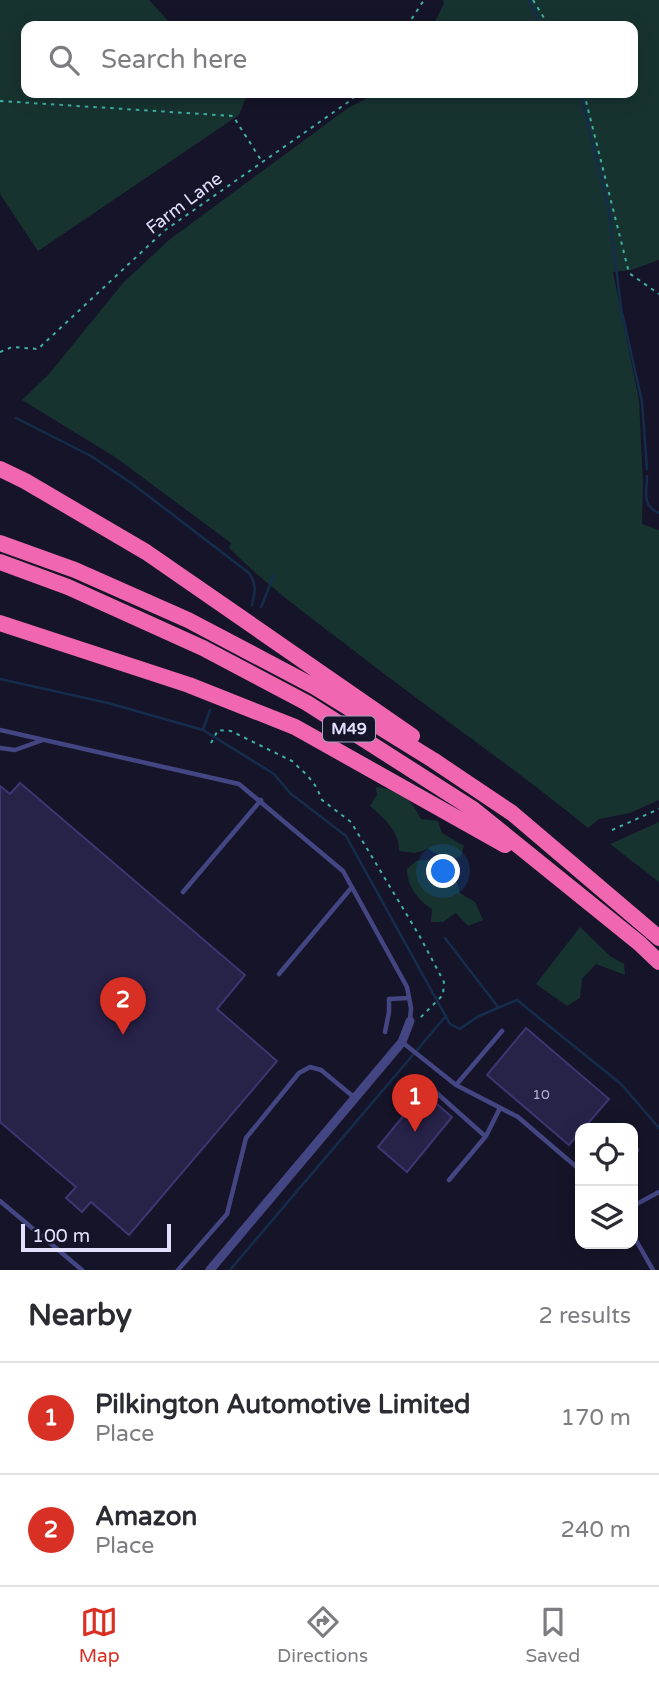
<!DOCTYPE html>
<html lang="en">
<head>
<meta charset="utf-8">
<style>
	:root { --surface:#fff; --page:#f7f7f7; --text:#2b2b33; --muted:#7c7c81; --line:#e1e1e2; --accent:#d93025 }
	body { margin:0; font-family:"Varela Round",sans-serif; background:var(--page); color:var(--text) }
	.controls { position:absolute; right:21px; bottom:21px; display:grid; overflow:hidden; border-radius:14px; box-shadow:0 4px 18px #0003 }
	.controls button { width:63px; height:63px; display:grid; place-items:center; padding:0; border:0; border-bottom:2px solid var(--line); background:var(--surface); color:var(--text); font:35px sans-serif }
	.scale { position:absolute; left:21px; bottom:18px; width:150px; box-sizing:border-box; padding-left:7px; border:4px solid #e1dffc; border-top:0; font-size:19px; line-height:24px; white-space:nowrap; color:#e1dffc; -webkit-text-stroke:5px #161429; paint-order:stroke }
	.you { position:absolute; left:444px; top:872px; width:24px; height:24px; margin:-18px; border:5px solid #fff; border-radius:50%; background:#1a73e8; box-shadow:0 0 0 10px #1a73e833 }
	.badge { display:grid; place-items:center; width:46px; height:46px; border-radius:50%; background:var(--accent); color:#fff; font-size:23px; font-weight:700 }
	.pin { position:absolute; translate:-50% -58px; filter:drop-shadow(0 2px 4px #0008) }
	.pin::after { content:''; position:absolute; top:37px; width:24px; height:21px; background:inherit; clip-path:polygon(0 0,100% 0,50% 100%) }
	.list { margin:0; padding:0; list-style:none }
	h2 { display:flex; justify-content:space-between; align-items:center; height:91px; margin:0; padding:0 28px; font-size:30px }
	h2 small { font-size:23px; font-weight:400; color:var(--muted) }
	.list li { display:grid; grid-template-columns:46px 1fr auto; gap:21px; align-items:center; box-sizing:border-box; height:112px; padding:0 28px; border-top:2px solid var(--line) }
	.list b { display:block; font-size:26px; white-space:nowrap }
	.list p { margin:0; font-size:23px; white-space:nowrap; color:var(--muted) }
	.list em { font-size:23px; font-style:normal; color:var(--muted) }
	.icon { flex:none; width:38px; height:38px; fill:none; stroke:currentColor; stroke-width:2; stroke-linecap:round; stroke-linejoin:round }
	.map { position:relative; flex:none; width:659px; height:1270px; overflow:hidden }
	.search { position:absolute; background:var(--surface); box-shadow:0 4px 18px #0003; left:21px; right:21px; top:21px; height:77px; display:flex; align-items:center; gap:18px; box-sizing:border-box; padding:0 24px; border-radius:14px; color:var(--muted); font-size:26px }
	.sheet { height:315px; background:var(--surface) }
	nav { display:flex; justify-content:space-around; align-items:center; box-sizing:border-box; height:98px; border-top:2px solid var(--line); background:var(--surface); font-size:19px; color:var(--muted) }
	nav a { display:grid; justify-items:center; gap:4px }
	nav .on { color:var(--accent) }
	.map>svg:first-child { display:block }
	.green { fill:#173330 }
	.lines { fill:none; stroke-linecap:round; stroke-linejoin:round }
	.stream { stroke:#152d4c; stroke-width:2.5 }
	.building { fill:#272248; stroke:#3e3672; stroke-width:2 }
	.path { stroke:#3eb1a4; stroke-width:2; stroke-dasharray:3.5 5; stroke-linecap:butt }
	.service { stroke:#444583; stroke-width:4.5 }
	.minor { stroke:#444583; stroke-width:9 }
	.motorway { stroke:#f066b0; stroke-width:16 }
	.labels { text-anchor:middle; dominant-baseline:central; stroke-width:5; stroke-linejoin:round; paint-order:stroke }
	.number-label { font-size:14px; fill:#b2b0cf }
	.shield { fill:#161429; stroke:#a4a2bd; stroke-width:2 }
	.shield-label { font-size:16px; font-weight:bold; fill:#e1dffc }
	.street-label { font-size:18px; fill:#e1dffc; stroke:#161429 }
</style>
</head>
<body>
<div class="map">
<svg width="659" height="1270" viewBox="0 0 659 1270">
	<rect width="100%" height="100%" fill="#161429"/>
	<path class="green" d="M0,0h149l24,26h-147v67h219l2,2 -8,20 -201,136 -38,-57z
		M443,0h216v260l-28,10 -18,2 26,128 4,84 -1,40 17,6v270l-29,13 -31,6 -11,9c-80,-65 -166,-124 -248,-188 -38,-29 -77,-58 -111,-92l2,-5 -116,-86 -93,-57 27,-26 74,-91 46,-43 179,-132 29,-15h256v-67h-200l11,-23z
		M376,787c24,2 35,12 45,32l17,2 4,12 22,13 -3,10c-12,7 -22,-1 -33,-7l-13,4 -16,-2c1,-19 -15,-33 -29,-45l7,-11z
		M659,822v60l-49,-38z
		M433,859l12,5 2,13 9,1 4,15 15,9 8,18 -15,6 -12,-13 -13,9h-12l1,-13c-14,-9 -25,-23 -25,-40l9,-8z
		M580,927l30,29 14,8 1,11 -29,-11 -14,15 -2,19 -13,8 -31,-22z"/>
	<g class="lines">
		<path class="stream" d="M529,0l12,26
			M580,93l29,117 12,98 21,94 5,67
			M16,418l75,38 43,29 115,88c8,12 6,19 3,32
			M647,476c0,17 -6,29 12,37
			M261,607l13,-32
			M0,679l108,24 95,27 71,44 16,19 56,43 104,188 10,5 17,-12 40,-17 104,84 38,44
			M203,730l7,-20
			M445,938l53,69
			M230,1270l216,-254"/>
	</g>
	<path class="building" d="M20,783l225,192 -28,34 60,52 -148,174 -38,-33 -9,10 -16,-14 10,-11 -76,-65v-336l10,8z
		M526,1028l83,71 -25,29h-4v4l-11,13 -82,-70z
		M423,1092l29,25 -45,55 -29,-25z"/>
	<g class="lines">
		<path class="path" d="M533,0l16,26
			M407,26l17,-26
			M584,93l45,180 30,21
			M0,101l233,15 28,44
			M0,352l12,-5 26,2 126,-118 187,-131 7,-7
			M211,743l7,-13 13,1 61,30 16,15 9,12 5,12 29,22 68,113 25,47 -1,13 -23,23
			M612,830l47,-21"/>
		<path class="service" d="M0,730l239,54 104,87 64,116 4,21 -1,12
			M0,748l15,2 28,-10
			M183,892l78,-92
			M279,974l73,-87
			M385,1032l4,-20v-13l20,-1
			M402,1042l54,43 62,32 62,53
			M456,1085l46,-54
			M431,1088l54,48
			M633,1146l4,4 -4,3
			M449,1180l37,-44 14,-28
			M0,1201l82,69
			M633,1206l26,-14
			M633,1235l20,35
			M178,1270l49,-56 19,-76 53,-65 11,-6 11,3 34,28"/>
		<path class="minor" d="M210,1270l192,-228 8,-21"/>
		<path class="motorway" d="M0,469l25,12 121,71 266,184
			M0,543l75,27 113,50 127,67 118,73 79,53 147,125
			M0,562l68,25 135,61 104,55 166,106 166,134 20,19
			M0,623l189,62 106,42 210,118"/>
	</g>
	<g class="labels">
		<g class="number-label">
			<text x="541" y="1094">10</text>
		</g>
		<rect class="shield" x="323" y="716.5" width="52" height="25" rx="5"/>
		<g class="shield-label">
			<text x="349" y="729">M49</text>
		</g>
		<g class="street-label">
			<text transform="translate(184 203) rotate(-37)">Farm Lane</text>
		</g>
	</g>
</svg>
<div class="controls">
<button><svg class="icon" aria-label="locate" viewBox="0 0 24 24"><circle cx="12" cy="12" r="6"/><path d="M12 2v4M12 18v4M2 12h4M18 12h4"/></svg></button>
<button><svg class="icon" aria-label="layers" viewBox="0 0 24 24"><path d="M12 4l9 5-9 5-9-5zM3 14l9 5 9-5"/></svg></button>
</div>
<div class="scale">100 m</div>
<div class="you"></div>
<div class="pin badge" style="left:415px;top:1132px">1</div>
<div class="pin badge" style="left:123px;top:1035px">2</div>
<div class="search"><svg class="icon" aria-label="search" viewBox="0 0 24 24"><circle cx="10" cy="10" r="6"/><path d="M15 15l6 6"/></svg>Search here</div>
</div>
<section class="sheet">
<h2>Nearby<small>2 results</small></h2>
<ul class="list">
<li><span class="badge">1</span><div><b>Pilkington Automotive Limited</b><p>Place</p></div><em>170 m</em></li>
<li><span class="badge">2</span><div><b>Amazon</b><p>Place</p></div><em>240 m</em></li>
</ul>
</section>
<nav>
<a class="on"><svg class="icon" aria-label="map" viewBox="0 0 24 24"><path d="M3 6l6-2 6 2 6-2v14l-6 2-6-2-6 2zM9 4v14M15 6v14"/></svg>Map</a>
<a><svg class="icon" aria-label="directions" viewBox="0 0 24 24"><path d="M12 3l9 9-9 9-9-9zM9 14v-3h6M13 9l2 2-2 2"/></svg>Directions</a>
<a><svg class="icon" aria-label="saved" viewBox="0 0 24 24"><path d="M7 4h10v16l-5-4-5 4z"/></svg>Saved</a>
</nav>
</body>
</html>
